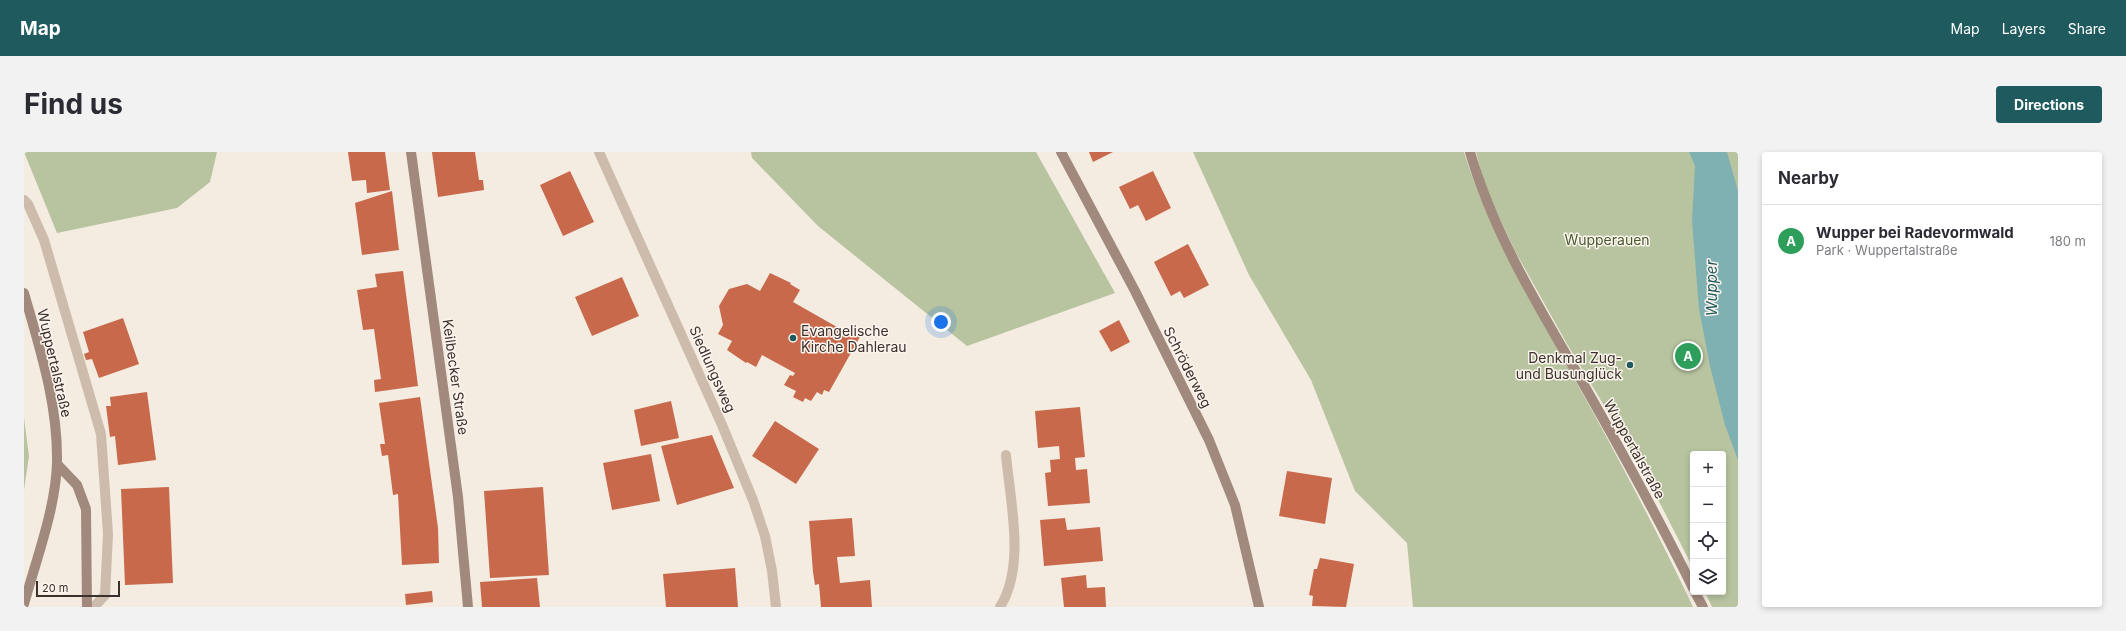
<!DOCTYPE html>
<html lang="en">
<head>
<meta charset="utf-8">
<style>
	:root { --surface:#fff; --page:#f2f2f3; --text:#2b2b33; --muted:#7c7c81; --line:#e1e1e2; --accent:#1f5a5e }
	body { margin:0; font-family:Inter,sans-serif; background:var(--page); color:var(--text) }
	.controls { position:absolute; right:12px; bottom:12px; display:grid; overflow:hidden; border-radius:4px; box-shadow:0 2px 6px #0003 }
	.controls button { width:36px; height:36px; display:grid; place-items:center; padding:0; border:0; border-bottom:1px solid var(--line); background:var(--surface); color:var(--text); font:20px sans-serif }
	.scale { position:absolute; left:12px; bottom:10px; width:84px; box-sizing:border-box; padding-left:4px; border:2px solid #3b302b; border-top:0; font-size:11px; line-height:14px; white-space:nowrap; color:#3b302b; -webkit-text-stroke:3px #fbf5ee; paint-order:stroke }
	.you { position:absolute; left:917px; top:170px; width:14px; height:14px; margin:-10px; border:3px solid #fff; border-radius:50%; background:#1a73e8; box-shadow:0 0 0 6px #1a73e833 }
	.badge { display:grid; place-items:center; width:26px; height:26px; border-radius:50%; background:var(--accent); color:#fff; font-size:13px; font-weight:700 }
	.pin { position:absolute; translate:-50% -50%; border:2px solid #fff; box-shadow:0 1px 4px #0006 }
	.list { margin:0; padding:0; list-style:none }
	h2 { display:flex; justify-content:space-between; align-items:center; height:52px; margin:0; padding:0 16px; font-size:17px }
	h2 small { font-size:13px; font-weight:400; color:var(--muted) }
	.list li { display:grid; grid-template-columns:26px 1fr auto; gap:12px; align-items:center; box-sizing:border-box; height:72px; padding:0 16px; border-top:1px solid var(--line) }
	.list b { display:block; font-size:15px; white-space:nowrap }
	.list p { margin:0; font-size:13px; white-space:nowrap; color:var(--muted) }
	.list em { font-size:13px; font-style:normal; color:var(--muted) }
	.icon { flex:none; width:22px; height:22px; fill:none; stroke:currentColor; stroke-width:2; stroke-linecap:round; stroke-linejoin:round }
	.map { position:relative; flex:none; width:1714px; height:455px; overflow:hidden; border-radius:4px }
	header { display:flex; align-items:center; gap:24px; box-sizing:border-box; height:56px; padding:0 20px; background:var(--accent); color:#fff }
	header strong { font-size:19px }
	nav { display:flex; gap:22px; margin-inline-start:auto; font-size:14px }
	.intro { display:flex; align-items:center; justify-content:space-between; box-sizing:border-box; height:96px; padding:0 24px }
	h1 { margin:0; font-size:28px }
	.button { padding:10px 18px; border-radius:4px; background:var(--accent); color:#fff; font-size:14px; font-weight:700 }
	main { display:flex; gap:24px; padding:0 24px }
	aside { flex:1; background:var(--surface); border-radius:4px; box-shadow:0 2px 6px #0003 }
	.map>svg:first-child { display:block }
	.green { fill:#b8c4a0 }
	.water { fill:#7fb0b2 }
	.building { fill:#c8694b }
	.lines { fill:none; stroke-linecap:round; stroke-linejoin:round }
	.lane { stroke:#cdbbac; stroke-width:10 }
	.street { stroke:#cdbbac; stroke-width:10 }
	.secondary { stroke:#a18a7d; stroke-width:10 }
	.poi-dot { fill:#1f5a5e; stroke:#fbf5ee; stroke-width:1.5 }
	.labels { text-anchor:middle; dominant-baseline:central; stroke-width:3; stroke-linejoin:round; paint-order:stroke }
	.park-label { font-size:14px; fill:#4a5a2e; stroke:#fbf5ee }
	.poi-label { font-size:14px; fill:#3b302b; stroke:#fbf5ee; text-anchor:start }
	.street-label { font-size:14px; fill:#3b302b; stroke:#fbf5ee }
	.water-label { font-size:15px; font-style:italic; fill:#1f5a5e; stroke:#fbf5ee }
</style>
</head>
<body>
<header>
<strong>Map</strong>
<nav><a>Map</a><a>Layers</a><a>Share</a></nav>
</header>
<div class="intro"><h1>Find us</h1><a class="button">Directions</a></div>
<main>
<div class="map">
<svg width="1714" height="455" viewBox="0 0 1714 455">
	<rect width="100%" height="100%" fill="#f4ebe1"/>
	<path class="green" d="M0,0h193l-7,30 -33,26 -120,25z
		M727,0h285l79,141 -148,53 -149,-120 -66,-68z
		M1169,0h271c25,80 70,153 110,226 42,75 82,151 119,229h-280l-6,-64 -52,-52 -44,-111 -62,-105z
		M1452,0h262v455h-26l-7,-15h18v-138h-30v114l-49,-96 -77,-128 -52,-93 -30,-64z
		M0,266l5,38 -5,34z"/>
	<path class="water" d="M1665,0h38l11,39v269l-13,-35 -15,-59 -11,-57 -7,-88 3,-55z"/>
	<path class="building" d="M324,0h37l5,38 -23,3 -1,-13 -14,1z
		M408,0h43l4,28h4l1,10 -46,7z
		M1065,0h24l-20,10z
		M546,19l24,51 -31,14 -23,-51z
		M1129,19l18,37 -25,13 -8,-16 -8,4 -11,-22z
		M368,39l7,59 -37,5 -7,-52z
		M1164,92l21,41 -25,13 -4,-7 -9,5 -17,-34z
		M379,119l15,115 -43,6 -1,-12 7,-1 -7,-50 -11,1 -6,-40 20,-3 -2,-13z
		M746,121l21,10 -1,1 10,6 -7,12 51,29 2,-4 15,8 -32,57 -5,-2 -2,5 -5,-3 -6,9 -6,-3 -2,4 -10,-5 3,-6 -12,-6 6,-10 3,1 2,-3 -33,-18 -6,12 -9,-5 -1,1 -19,-13 5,-9 -14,-7 5,-9 -4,-19 10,-17 18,-5 13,7z
		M598,125l17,39 -47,20 -17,-39z
		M99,166l16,46 -40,14 -7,-19 -6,1 -2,-6 5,-2 -6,-20z
		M1095,168l11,22 -19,10 -12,-21z
		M123,240l9,68 -38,5 -3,-29 -5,1 -4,-31h5l-1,-9z
		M396,245l18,131 1,35 -37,2 -4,-71 -5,1 -5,-40 -6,1 -2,-12h5l-6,-41z
		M647,249l8,37 -38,8 -7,-36z
		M1056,255l5,50 -10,1 1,12 11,-1 3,34 -42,3 -3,-33 6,-1 -1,-12 10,-1 -1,-13 -21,2 -3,-37z
		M751,269l44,28 -23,35 -44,-28z
		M688,283l22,53 -57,17 -16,-59z
		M627,302l9,47 -48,9 -9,-47z
		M1263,319l45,7 -7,46 -46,-8z
		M145,335l4,96 -48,2 -4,-96z
		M519,335l6,88 -59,3 -6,-87z
		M828,366l3,38 -18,1 3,26 30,-3 2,27h-51l-2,-23 -4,1 -2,-13 -4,-51z
		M1041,366l2,12 33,-3 3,34 -59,5 -4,-46z
		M1296,406l34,6 -8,43 -34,-1 1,-10 -4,-1 5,-26h3z
		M711,416l3,39h-72l-3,-33z
		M1062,423l1,13 18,-1 1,20h-42l-3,-29z
		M513,426l3,29h-58l-2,-25z
		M408,439l1,11 -27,3 -1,-11z"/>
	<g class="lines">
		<path class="lane" d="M0,48l4,4 16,36 57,194 7,100 -3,61 -11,12
			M976,455c26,-41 10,-106 6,-152"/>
		<path class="street" d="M575,0l123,273 31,75 12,36 7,35 4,36"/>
		<path class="secondary" d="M387,0l47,345 10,110
			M1037,0l74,139 74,149 26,65 24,102
			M1446,0c24,83 71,159 114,233 38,67 75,134 109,203
			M0,141c16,56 34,111 33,169 -1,46 -21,98 -33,142
			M33,312l20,21 9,24 1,98
			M1671,440l8,15"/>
	</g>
	<g class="poi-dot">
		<circle cx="769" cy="186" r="4"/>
		<circle cx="1606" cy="213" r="4"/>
	</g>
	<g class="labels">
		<g class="park-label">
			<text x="1583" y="87">Wupperauen</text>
		</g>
		<g class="poi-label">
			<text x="777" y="178">Evangelische<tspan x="777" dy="16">Kirche Dahlerau</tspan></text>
			<text x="1598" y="205" text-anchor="end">Denkmal Zug-<tspan x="1598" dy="16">und Busunglück</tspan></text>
		</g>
		<g class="street-label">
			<text transform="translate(31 211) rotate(77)">Wuppertalstraße</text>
			<text transform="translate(1164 215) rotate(63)">Schröderweg</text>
			<text transform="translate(689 217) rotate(66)">Siedlungsweg</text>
			<text transform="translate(432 225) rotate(82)">Keilbecker Straße</text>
			<text transform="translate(1611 297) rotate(61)">Wuppertalstraße</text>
		</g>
		<g class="water-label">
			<text transform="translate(1687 136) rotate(-90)">Wupper</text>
		</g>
	</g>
</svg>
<div class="controls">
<button>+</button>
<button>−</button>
<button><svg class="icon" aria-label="locate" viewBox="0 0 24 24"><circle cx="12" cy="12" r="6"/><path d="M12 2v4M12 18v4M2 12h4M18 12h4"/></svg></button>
<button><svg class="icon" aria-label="layers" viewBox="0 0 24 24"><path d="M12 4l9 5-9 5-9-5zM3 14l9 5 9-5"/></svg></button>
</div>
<div class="scale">20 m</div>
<div class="you"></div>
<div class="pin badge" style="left:1664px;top:204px;background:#2e9e5b">A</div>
</div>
<aside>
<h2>Nearby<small></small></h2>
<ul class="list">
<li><span class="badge" style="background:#2e9e5b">A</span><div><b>Wupper bei Radevormwald</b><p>Park · Wuppertalstraße</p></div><em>180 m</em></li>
</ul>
</aside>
</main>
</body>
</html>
